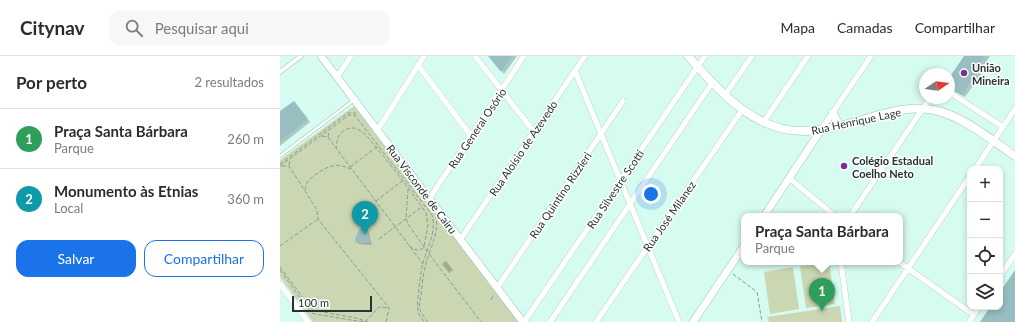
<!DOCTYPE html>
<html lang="pt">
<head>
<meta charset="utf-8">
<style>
	:root { --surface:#fff; --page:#f7f7f7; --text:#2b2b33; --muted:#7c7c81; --line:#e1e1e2; --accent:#1a73e8 }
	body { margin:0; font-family:Lato,sans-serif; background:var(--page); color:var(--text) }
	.controls { position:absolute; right:12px; bottom:12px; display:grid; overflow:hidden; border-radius:8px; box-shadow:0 2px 6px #0003 }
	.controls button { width:36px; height:36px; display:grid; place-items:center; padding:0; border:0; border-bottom:1px solid var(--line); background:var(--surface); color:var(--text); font:20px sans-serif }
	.compass { position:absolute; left:639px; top:12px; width:36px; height:36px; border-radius:50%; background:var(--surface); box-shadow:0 2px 6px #0003; rotate:77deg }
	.scale { position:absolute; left:12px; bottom:10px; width:80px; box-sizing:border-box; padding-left:4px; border:2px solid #253430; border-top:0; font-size:11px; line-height:14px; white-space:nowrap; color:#253430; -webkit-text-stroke:3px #fff; paint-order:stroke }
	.you { position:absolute; left:371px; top:138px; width:14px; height:14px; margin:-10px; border:3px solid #fff; border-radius:50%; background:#1a73e8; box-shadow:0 0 0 6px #1a73e833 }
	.badge { display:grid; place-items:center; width:26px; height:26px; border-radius:50%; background:var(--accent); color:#fff; font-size:13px; font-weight:700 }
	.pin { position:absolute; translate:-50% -33px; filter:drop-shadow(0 1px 2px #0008) }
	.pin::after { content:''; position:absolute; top:21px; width:14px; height:12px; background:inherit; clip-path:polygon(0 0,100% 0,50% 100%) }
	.popup { position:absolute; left:461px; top:157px; width:162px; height:52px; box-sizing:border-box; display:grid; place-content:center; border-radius:8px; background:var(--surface); filter:drop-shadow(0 1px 3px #0005); font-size:13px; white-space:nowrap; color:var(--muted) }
	.popup b { font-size:15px; color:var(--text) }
	.popup::after { content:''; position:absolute; left:50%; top:100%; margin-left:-8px; border:8px solid transparent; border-top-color:var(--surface) }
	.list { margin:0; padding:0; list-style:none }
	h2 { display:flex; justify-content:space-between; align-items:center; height:52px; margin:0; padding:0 16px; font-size:17px }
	h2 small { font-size:13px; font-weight:400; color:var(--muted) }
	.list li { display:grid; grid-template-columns:26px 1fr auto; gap:12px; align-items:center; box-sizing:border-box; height:60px; padding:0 16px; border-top:1px solid var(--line) }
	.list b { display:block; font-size:15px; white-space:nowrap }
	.list p { margin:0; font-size:13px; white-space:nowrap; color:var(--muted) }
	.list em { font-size:13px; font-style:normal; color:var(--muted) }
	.actions { display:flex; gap:8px; padding:12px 16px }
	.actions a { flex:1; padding:9px 0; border:1px solid var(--accent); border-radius:12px; text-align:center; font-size:14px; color:var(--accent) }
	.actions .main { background:var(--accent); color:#fff }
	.icon { flex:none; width:22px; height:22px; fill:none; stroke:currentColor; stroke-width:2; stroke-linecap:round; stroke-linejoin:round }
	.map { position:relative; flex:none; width:735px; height:266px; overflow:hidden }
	header { display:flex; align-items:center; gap:24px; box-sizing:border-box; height:56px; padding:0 20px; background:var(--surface); border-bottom:1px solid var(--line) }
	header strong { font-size:19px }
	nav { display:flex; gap:22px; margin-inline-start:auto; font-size:14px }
	.search { width:280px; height:36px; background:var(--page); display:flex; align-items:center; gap:10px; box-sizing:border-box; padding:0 14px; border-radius:12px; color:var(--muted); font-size:15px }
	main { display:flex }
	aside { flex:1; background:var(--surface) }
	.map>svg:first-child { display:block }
	.green { fill:#cbd6b3 }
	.shadow { fill:#0003 }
	.building { fill:#98bec2 }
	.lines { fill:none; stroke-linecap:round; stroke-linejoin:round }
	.service-casing { stroke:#9fc3b9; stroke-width:3.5 }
	.pedestrian-casing { stroke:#9fc3b9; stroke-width:5 }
	.minor-casing { stroke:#9fc3b9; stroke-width:6 }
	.tertiary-casing { stroke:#9fc3b9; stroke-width:8 }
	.secondary-casing { stroke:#9fc3b9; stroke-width:9 }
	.path { stroke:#85a099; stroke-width:1; stroke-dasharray:4 2; stroke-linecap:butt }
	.service { stroke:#fff; stroke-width:2.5 }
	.pedestrian { stroke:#fff; stroke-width:4 }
	.minor { stroke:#fff; stroke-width:5.5 }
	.tertiary { stroke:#fff; stroke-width:7 }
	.secondary { stroke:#fff; stroke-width:8 }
	.poi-dot { fill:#7d2c9c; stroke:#fff; stroke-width:1.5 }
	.labels { text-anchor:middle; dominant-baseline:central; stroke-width:3; stroke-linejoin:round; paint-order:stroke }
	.poi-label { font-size:11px; font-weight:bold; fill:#253430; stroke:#fff; text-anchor:start }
	.street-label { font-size:11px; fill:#253430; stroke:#fff }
</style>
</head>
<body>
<header>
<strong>Citynav</strong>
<div class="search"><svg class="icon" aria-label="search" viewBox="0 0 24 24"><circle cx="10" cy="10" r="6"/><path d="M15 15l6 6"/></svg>Pesquisar aqui</div>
<nav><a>Mapa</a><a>Camadas</a><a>Compartilhar</a></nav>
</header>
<main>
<aside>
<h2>Por perto<small>2 resultados</small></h2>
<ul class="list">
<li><span class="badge" style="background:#2e9e5b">1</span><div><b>Praça Santa Bárbara</b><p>Parque</p></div><em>260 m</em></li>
<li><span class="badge" style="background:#0f9aa8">2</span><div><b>Monumento às Etnias</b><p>Local</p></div><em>360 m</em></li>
</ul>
<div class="actions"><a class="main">Salvar</a><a>Compartilhar</a></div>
</aside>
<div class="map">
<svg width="735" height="266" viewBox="0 0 735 266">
	<rect width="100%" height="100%" fill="#d6fbf1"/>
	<path class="green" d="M74,50l166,216h-207l-33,-45v-117z
		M549,206l6,42 -29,4 -6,-42z
		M513,211l6,42 -29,5 -6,-42z
		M560,250l2,16h-73l-2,-5z"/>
	<path class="shadow" d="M210,0h27l-13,18z
		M685,0h25l-10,15 2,2 -17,24 -16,-8v-9z
		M14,46l16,20 -30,24v-33z
		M85,170l2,1 5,18 -13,-1 -2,-2z
		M166,205l7,9 -4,3 -7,-9z"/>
	<path class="building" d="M208,0h24l-11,16z
		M684,0h21l-8,11 2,2 -17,26 -13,-7v-10z
		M14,45l14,18 -28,22v-30z
		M85,168l6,19h-15l-1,-5 4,-8z
		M735,214v52h-35l10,-15h10v-15z"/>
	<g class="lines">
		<defs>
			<path id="service" d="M0,100l74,-56
				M685,128l5,4"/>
			<path id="pedestrian" d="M0,16l21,-16"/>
			<path id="minor" d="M195,0l59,76
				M138,9l53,71
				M295,15l104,251
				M57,21l14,-21
				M669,36l54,35
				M445,39l27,-39
				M483,67l45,-67
				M541,74l50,-74
				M97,75l47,-75
				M695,113l40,-60
				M509,122l46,38
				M149,143l95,-143
				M570,160l80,-118
				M180,184l125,-184
				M561,206l8,60
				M619,206l75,53
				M720,220l15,-22
				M0,228l28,38
				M217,232l126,-187
				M244,266l181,-266
				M270,266l162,-239
				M316,266l146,-212
				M592,266l98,-146
				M689,266l10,-15"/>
			<path id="tertiary" d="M41,0l202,266
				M484,160l57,-86
				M413,266l51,-76"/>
			<path id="secondary" d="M408,0c31,34 64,75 115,75 21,0 42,-6 62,-12 21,-6 46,-14 69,-9 29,6 56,29 81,46
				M553,57l6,13"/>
		</defs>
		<use href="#service" class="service-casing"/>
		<use href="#pedestrian" class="pedestrian-casing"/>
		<use href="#minor" class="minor-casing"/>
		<use href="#tertiary" class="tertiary-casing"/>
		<use href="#secondary" class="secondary-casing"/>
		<path class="path" d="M42,80l6,1 8,11
			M48,81l1,-6
			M0,108l68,-51h8
			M9,109l1,-6
			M0,110l69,-51h6l1,2 76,98c5,17 -5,32 -9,48 -2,7 -7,43 -5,49 1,4 4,7 7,10
			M2,110h7l28,44 1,9 71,89 -3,14
			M70,111l28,-21
			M128,133l-2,29 2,6 19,27
			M25,134c2,-10 5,-12 13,-17 11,-8 20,-10 33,-4
			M96,145l26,-20
			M99,183l44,-33
			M0,190l38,-27
			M129,190c5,4 10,6 15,1l4,-22 -2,-12c-16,-23 -33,-46 -51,-67 -5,-6 -10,-14 -18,-17 -4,-2 -8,-1 -12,1 -7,4 -8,10 -9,18l87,116
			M149,198l52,68
			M0,211l32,43 44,8 12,4
			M0,214l31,43 4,1 48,8
			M453,218l24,18 5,30
			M211,244l3,-6
			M85,266l14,-15 9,1
			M148,266l-7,-9 -2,-6c3,-14 3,-30 7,-44 4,-15 13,-29 10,-46"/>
		<use href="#service" class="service"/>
		<use href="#pedestrian" class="pedestrian"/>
		<use href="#minor" class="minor"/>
		<use href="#tertiary" class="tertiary"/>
		<use href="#secondary" class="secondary"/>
	</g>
	<g class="poi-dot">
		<circle cx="684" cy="17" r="4"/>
		<circle cx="564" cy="110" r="4"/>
	</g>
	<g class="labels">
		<g class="poi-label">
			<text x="692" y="11">União<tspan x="692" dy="13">Mineira</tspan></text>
			<text x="572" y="104">Colégio Estadual<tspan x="572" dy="13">Coelho Neto</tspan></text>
		</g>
		<g class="street-label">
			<text transform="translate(576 65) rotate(-12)">Rua Henrique Lage</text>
			<text transform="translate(197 72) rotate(-56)">Rua General Osório</text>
			<text transform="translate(243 92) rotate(-56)">Rua Aloísio de Azevedo</text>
			<text transform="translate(142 133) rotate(53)">Rua Visconde de Cairu</text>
			<text transform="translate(335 133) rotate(-56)">Rua Silvestre Scotti</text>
			<text transform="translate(280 139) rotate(-56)">Rua Quintino Rizzieri</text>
			<text transform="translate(389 160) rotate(-55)">Rua José Milanez</text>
		</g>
	</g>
</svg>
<div class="controls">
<button>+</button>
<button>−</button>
<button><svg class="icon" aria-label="locate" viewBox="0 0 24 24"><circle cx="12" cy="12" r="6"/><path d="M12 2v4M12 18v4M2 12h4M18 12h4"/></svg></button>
<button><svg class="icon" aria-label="layers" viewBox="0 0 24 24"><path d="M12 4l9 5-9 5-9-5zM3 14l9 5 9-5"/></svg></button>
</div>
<svg class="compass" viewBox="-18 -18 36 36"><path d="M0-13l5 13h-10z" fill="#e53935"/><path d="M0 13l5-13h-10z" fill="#7c7c81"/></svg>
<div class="scale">100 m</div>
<div class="you"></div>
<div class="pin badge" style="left:542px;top:255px;background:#2e9e5b">1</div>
<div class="popup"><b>Praça Santa Bárbara</b>Parque</div>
<div class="pin badge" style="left:85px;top:178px;background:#0f9aa8">2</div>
</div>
</main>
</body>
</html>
